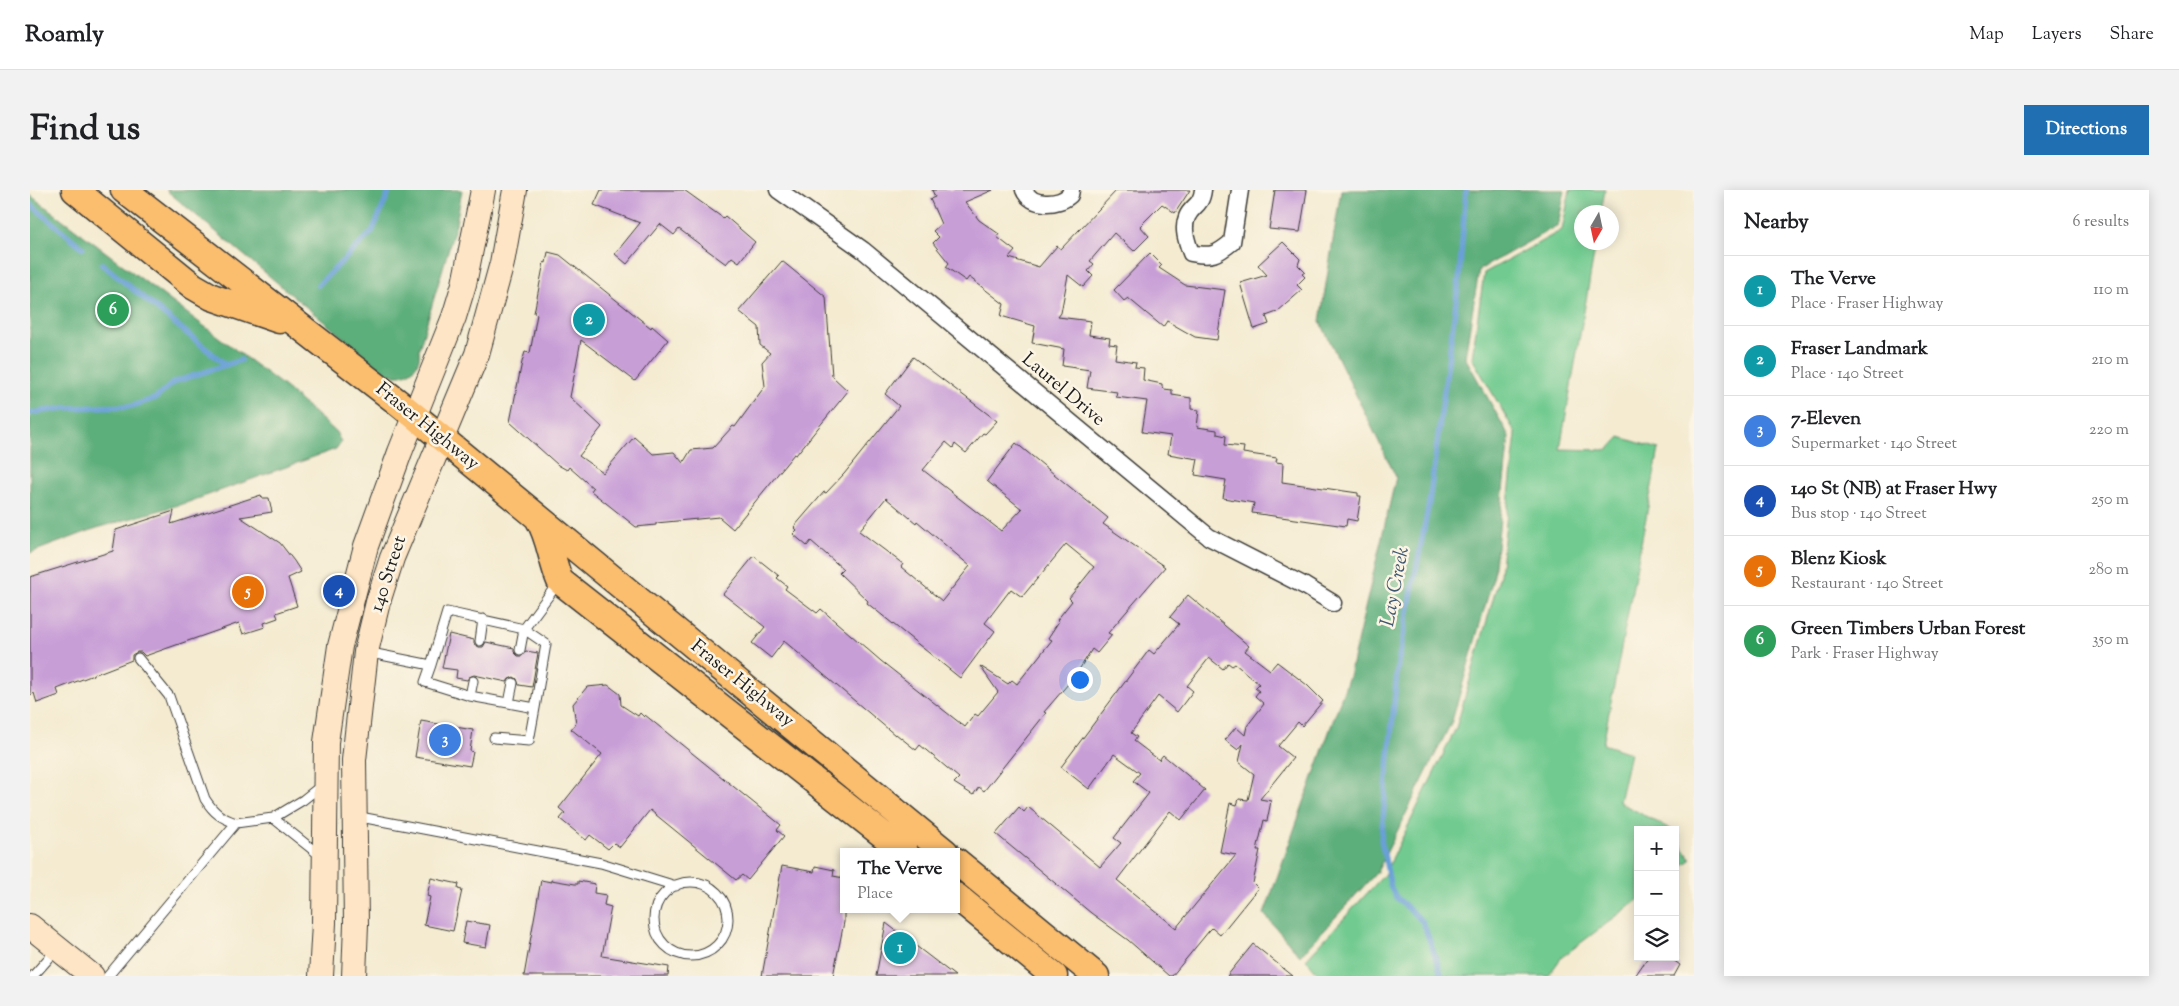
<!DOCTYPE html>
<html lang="en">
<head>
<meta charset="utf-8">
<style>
	:root { --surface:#fff; --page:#f2f2f2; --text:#202124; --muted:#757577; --line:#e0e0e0; --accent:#1f6fb2 }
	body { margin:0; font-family:"Sorts Mill Goudy",serif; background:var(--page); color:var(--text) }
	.controls { position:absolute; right:15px; bottom:15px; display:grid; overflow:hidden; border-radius:0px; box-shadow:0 2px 12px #0003 }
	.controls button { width:45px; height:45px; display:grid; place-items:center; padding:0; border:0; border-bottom:1px solid var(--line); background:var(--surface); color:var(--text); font:25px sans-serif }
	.compass { position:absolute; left:1544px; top:15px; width:45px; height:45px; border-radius:50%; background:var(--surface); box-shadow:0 2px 12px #0003; rotate:189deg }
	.you { position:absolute; left:1049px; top:489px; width:18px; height:18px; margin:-12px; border:4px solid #fff; border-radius:50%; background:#1a73e8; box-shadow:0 0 0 8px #1a73e833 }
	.badge { display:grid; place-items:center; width:32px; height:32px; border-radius:50%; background:var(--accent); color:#fff; font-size:16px; font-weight:700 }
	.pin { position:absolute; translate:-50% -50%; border:2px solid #fff; box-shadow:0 1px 5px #0006 }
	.popup { position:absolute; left:810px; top:658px; width:120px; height:65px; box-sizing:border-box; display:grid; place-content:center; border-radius:0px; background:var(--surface); filter:drop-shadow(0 1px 4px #0005); font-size:16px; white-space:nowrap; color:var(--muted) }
	.popup b { font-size:19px; color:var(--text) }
	.popup::after { content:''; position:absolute; left:50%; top:100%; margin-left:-10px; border:10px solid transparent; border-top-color:var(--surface) }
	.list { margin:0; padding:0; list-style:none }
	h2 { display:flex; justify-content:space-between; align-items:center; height:65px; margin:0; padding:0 20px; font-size:21px }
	h2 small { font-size:16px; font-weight:400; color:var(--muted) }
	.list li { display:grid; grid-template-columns:32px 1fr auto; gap:15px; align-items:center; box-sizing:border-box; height:70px; padding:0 20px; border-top:1px solid var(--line) }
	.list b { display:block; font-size:19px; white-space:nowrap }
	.list p { margin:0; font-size:16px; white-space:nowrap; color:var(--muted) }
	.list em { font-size:16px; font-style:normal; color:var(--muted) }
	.icon { flex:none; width:28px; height:28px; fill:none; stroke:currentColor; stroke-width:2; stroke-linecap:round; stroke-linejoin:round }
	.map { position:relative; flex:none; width:1664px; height:786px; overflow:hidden; border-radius:0px }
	header { display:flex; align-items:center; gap:30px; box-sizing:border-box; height:70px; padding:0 25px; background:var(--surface); border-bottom:1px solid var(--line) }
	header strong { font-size:24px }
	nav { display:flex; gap:28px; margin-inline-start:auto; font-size:18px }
	.intro { display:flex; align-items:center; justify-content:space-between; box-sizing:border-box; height:120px; padding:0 30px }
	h1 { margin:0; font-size:35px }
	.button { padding:12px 22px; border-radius:0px; background:var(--accent); color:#fff; font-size:18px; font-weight:700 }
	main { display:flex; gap:30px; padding:0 30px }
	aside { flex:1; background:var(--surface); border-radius:0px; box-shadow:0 2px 12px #0003 }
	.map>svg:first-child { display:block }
	.green { fill:#71ca90; stroke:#467356 }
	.forest { fill:#5cae7a; stroke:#3c654b }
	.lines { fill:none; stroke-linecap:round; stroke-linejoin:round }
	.stream { stroke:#69a0d7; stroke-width:5.5 }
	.building { fill:#c89ed7; fill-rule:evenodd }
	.lane-casing { stroke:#3c3b37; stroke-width:11 }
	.street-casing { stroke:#3c3b37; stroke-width:19 }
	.secondary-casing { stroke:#3c3b37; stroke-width:26 }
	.primary-casing { stroke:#3c3b37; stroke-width:29 }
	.lane { stroke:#fff; stroke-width:9 }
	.street { stroke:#fff; stroke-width:16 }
	.secondary { stroke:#fde5c5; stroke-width:24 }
	.primary { stroke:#fbbd6e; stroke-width:26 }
	.labels { text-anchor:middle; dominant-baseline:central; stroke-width:5; stroke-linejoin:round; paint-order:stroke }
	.street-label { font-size:19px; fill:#1c1c1c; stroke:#fcf5e5 }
	.water-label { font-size:20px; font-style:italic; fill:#3f5770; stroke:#fcf5e5 }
</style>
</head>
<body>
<header>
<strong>Roamly</strong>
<nav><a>Map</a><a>Layers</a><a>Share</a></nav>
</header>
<div class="intro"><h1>Find us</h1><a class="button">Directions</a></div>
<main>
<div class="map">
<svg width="1664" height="786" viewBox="0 0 1664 786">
	<rect width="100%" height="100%" fill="#fcf5e5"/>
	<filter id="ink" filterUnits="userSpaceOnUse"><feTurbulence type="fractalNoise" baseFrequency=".02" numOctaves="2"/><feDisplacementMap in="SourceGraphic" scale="10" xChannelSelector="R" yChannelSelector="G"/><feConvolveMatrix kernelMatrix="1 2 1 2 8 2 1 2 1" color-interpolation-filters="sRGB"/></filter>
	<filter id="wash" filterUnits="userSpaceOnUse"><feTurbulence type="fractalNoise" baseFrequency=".0096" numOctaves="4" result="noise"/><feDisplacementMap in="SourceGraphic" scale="20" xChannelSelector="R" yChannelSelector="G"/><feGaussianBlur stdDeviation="1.12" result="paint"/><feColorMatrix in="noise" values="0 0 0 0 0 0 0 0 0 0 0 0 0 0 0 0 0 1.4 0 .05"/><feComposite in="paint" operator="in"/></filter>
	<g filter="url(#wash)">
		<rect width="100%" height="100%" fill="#f4ebd1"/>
		<path class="green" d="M1540,0h35l-4,22h-19v30l14,1 -36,206 48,1 12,-13 39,12 -56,295 27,9 -11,49 53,28h-34v70l-76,57 -14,19h-228l-14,-17 78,-84 72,-147 44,-153 16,-141 -44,-76 12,-85 78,-43z
			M1645,645l16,25 -16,11z"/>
		<path class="forest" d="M136,0h296l-6,34 -37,125c4,21 -17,32 -35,23z
			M1311,0h224l-7,35 -79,45 -14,87 44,79 -15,139 -42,146 -75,151 -77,84 -36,-42 85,-238 47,-199 -76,-156z
			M0,5l255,192 51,45 5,10 -5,7 -150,54 -89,25 -67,25z"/>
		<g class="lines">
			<path class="stream" d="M0,14l53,44
				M72,74l124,101
				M288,95l54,-53 18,-42
				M0,223l35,-5 67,-2 24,-8 18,-16 67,-22
				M1412,786l-19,-54 -27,-25 -5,-9 -10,-48 17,-177 31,-160 30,-223 7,-90"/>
		</g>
		<g id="blocks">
			<path class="building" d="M571,0h83l39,28 2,-2 30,26 -16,20 -7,-5 -6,7 -47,-35 -5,6 -14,-11 -33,40 -12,-10 25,-31 -46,-18z
				M902,0h61l-28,12 14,18 20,14 -2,3 18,14 -6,7 30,9 18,-21 4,3 56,-59h73l-15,23 -13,-9 -22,22 9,10 -15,15 -20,-18 -24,28 4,3 -6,7 5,5 -10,11 -15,-12 -7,38 -3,4 33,4 -2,14 21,3 -1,6 8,1 -2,14 21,3 -1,5 9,1 -1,12 19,4v3l2,2 8,1v5l19,3v11l8,1 -2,17 20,3v4l9,2 -1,9 19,2 -1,6 34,5 -1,4 7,1 -1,19 76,11v3h3l-4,25 -10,-2 -1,7 -94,-13 2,-10 -31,-5 3,-18 -31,-5 3,-16 -30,-5 3,-18 -29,-4 5,-31 -31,-4 1,-5 -30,-4 3,-18 -28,-4 2,-17 -32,-6 3,-17 -34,-10 3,-12 -35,-27 -3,4 -20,-14 3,-4 -16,-20 6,-6 -6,-6 8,-7 -11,-25 5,-2z
				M1245,0h32l-7,42 -31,-3z
				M1253,52l17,17 -2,6 7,7 -3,2 3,3 -8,8 5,5 -25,22 -11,4 3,8 -15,5 -14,-46 27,-8 -9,-10z
				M518,62l12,3 91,73 1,-2 16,14 -33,41 -54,-41 -11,57 32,30 -23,29 24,17 31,-36 19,17 21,-2 9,11 8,-13 22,-2 20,-22 2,1 30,-41 -3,-24 8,-9 -10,-8 -1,-18 -20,-16 43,-50 44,36 6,79 16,15 -52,64 -2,-1 -61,75 -14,-12 -63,6v2l-20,2 -45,-36 2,-3 -24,-21 -2,3 -9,-5 -48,-43 12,-60 3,-10 5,1 7,-39 -3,-1 10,-51 2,1z
				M1120,63l12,12 -3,3 26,17 40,5 -8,50 -22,-3 -28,-16 -4,6 -35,-29 -4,3 -10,-11z
				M883,167l84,64 -12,13 -2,-1 -17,20 -11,-9 -2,4 -7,-6 -23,28 78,61 21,-22 -35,-28 29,-38 92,75 -5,6 62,43 -57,66 4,2 -15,18 -5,-4 -17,27 -31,36 2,1 -62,78 -5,-4 -6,8 -19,-12 5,-5 -39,-33 -4,5 -20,-16 -1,1 -111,-94 -13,17 -19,-15 13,-16 -42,-33 31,-38 25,20 -2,2 10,8 -2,3 32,24 4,-4 60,52 84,66 10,-13 3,2 20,-24 -18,-26 28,18 4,-4 5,4 35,-44 -4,-2 11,-17 -2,-1 15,-19 -3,-3 25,-31 -28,-23 -44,53 -11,-8 -26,34 10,8 -35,47 -93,-75 1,-2 -29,-28 4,-4 -32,-28 -4,5 -14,-12 4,-4 -3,-3 30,-35 2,1 18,-19 55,-68 -14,-12zM856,308l30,25 1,-2 53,45 -28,35 -41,-34 2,-3 -44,-33z
				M231,305l1,3h7l3,14 -32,5 40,26 14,18 7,11 -13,6 9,28 -21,7 2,5 -14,5 1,4 -22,7 -4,-11 -94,33 -4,-4h-4l-5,3v5l-75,29 2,6 -22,8 -3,-10 -4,2v-118l83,-26 3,-21 58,-19 -3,13z
				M1158,405l61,51 -4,5 25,19 7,-8 30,23 16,16 -21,25 -4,-4 -20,24 15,12 -33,41 11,2 -4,20 -3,-1 -7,30h3l-7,33 5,5 -38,47 -8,-7 -3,3 -37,45h-3l-41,-36 -37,-27 -95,-79 23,-27 5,5 4,-5 72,60 21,-24 -7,-5 35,-45 -16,-12 7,-8 -26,-19 -25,35 -28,-22 88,-117 5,4 21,-25 4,-5 -9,-7zM1179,468l14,11 5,-6 4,3 3,-2 24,20 -4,4 4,3 -4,5 9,8 -17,22 -2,9 -9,-8 -11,13 13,10 5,-6 -4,18 15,12 -6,26 -9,-1 -2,6 -7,-2 -10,49 16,3 -60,73 -59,-48 53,-69 11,9 24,-30 -42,-35 -4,5 -25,-19 3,-4 -6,-4 27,-37 19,16 16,-21 -6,-5z
				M419,444l25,6v4l5,3h4l3,-5 28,6v4l4,4h4l4,-5 12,2 -6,34 -13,-2 -2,-6 -3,-2 -5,2 -2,3 -33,-7 -5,2 -2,3 -11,-2 1,-8 -15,-2z
				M578,495l12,9 1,11 17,11 2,-3 4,4 1,-2 136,110 -4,5 7,6 -36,44 -6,-5 -6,5 -86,-70 -30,37 -6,-4 -6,6 -18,-14 -4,5 -26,-21 5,-6 -6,-5 43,-54 -31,-25 5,-6 -3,-19 14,-17z
				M391,531l52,9 -3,21 3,1 -3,14 -55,-9z
				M752,676l32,6 1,-6 19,4 -1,6 11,2v44l-11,54h-71z
				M401,688l28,6 -1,5 4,1 -9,41 -29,-6 6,-28 -3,-1z
				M511,690l10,2v-2l24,4h3v-3l17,3 -1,9 12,2 -2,10 7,2 -9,49 67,11 -1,9h-144z
				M436,731l24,4 -4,22 -24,-4z
				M856,733l69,53h-79z
				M1223,754l40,32h-66z
				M1618,767h21l11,8 -6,11h-39z"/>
		</g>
	</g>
	<g filter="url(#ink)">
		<use href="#blocks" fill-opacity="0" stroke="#3c3b37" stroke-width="1"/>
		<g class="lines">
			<defs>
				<path id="lane" d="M450,451l3,-22
					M336,462l65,13 16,-53 77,17 34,-46
					M108,468l31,38 36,103c9,14 16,19 31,24
					M401,475l-6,17 45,14 65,12 11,-64 -22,-15 -4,21
					M440,506l3,-15
					M479,513l4,-20
					M464,548l35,3 6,-33
					M325,626l246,47 75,23
					M243,628l49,39
					M624 729a37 37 0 1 1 74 0a37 37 0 1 1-74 0Z
					M3,786l24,-27
					M78,786l128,-153 37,-5 30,-18 19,-15"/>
				<path id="street" d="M748,0l85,60 346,287 96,49 28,17
					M994,0c7,17 34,16 46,5l1,-5
					M1173,0c-2,17 -11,15 -16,27 -5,12 0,25 4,36 21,4 25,2 41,-11l8,-52"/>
				<path id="secondary" d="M0,736l62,50
					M291,786l3,-53 2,-181 14,-96 26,-100 34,-94 54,-135 10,-33 19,-94
					M324,786l2,-52 -2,-164 12,-108 12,-50 14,-44 85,-204 25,-91 13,-73"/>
				<path id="primary" d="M45,0l118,96 19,11 67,23
					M94,0l276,214 545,448
					M508,328c12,19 13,42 22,63l345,271
					M926,671l140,115
					M926,706l98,80"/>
			</defs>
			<use href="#lane" class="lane-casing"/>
			<use href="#street" class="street-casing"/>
			<use href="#secondary" class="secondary-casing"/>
			<use href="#primary" class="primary-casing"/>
			<use href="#lane" class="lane"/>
			<use href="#street" class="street"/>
			<use href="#secondary" class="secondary"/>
			<use href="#primary" class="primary"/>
		</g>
	</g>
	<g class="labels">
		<g class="street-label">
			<text transform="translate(1033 200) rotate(40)">Laurel Drive</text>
			<text transform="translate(397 237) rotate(39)">Fraser Highway</text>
			<text transform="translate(359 384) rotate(-72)">140 Street</text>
			<text transform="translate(712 494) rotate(39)">Fraser Highway</text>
		</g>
		<g class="water-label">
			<text transform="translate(1366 397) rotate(-79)">Lay Creek</text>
		</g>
	</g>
</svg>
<div class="controls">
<button>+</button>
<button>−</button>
<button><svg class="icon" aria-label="layers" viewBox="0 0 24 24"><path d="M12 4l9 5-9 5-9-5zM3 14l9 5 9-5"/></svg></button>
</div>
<svg class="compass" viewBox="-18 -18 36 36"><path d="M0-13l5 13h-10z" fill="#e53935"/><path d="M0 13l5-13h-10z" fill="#757577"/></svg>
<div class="you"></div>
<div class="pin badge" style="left:870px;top:758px;background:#0f9aa8">1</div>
<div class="popup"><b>The Verve</b>Place</div>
<div class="pin badge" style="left:559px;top:130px;background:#0f9aa8">2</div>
<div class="pin badge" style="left:415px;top:550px;background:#3f7fe0">3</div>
<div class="pin badge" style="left:309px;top:401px;background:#1a4fb4">4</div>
<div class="pin badge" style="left:218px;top:402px;background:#e8710a">5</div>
<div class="pin badge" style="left:83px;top:120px;background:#2e9e5b">6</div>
</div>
<aside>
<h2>Nearby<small>6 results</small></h2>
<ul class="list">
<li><span class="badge" style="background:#0f9aa8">1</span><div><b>The Verve</b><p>Place · Fraser Highway</p></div><em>110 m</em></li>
<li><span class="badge" style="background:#0f9aa8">2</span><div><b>Fraser Landmark</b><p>Place · 140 Street</p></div><em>210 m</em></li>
<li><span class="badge" style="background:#3f7fe0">3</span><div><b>7-Eleven</b><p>Supermarket · 140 Street</p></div><em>220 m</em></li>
<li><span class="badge" style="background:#1a4fb4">4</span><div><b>140 St (NB) at Fraser Hwy</b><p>Bus stop · 140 Street</p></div><em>250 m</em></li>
<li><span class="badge" style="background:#e8710a">5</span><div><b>Blenz Kiosk</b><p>Restaurant · 140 Street</p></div><em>280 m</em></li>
<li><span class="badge" style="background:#2e9e5b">6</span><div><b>Green Timbers Urban Forest</b><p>Park · Fraser Highway</p></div><em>350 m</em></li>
</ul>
</aside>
</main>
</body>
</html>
